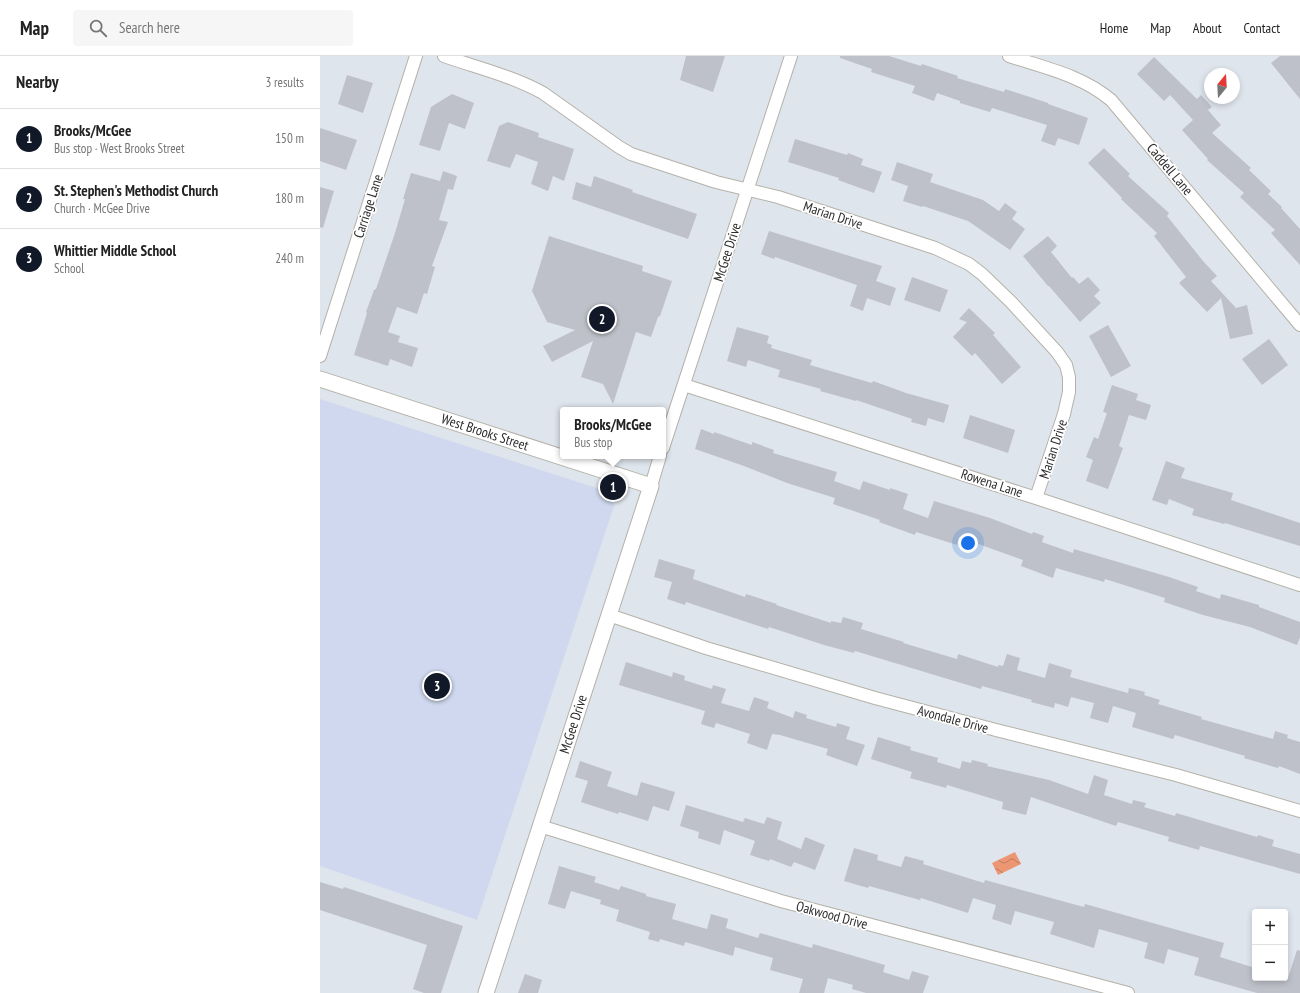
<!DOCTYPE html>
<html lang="en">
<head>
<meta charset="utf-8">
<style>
	:root { --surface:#fff; --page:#f6f6f6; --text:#222; --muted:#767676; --line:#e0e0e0; --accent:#111827 }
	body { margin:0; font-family:"PT Sans Narrow",sans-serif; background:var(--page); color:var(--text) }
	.controls { position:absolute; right:12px; bottom:12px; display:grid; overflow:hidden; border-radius:4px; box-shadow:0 2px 6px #0003 }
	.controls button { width:36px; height:36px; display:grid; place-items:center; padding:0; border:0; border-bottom:1px solid var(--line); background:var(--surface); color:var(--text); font:20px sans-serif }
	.compass { position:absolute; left:884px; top:12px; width:36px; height:36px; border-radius:50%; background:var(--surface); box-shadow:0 2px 6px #0003; rotate:18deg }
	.you { position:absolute; left:648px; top:487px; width:14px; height:14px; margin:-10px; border:3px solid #fff; border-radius:50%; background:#1a73e8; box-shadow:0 0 0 6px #1a73e833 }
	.badge { display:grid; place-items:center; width:26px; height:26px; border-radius:50%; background:var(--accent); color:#fff; font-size:13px; font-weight:700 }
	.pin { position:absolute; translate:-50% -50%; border:2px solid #fff; box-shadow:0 1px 4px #0006 }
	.popup { position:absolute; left:240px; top:351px; width:106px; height:52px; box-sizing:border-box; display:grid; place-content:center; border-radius:4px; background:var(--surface); filter:drop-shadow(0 1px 3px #0005); font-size:13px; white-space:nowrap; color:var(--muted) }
	.popup b { font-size:15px; color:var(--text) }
	.popup::after { content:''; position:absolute; left:50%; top:100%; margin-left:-8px; border:8px solid transparent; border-top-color:var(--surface) }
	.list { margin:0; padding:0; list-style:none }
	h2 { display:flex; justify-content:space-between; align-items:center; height:52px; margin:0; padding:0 16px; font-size:17px }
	h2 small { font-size:13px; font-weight:400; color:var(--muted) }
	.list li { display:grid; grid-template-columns:26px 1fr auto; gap:12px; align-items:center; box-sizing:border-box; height:60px; padding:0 16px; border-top:1px solid var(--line) }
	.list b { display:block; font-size:15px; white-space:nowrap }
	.list p { margin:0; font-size:13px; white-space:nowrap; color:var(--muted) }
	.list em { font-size:13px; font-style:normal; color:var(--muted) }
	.icon { flex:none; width:22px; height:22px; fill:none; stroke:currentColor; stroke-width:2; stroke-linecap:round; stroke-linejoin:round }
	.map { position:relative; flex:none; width:980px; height:937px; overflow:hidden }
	header { display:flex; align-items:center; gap:24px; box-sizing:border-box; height:56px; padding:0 20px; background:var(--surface); border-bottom:1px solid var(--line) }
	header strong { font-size:19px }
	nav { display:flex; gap:22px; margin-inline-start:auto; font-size:14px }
	.search { width:280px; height:36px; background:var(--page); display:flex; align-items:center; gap:10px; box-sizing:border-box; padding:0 14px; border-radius:4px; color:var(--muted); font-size:15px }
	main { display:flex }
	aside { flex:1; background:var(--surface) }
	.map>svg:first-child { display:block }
	.education { fill:#cfd8ee }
	.water { fill:url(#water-waves) }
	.building { fill:#bec1c9 }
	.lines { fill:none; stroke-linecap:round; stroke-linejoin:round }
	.minor-casing { stroke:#b4b2a8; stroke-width:14 }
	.tertiary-casing { stroke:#b4b2a8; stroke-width:17 }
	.minor { stroke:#fff; stroke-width:12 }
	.tertiary { stroke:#fff; stroke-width:15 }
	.labels { text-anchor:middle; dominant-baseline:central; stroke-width:3.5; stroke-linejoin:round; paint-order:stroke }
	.street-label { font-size:14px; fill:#2c2c2c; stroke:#fff }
</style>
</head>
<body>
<header>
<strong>Map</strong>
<div class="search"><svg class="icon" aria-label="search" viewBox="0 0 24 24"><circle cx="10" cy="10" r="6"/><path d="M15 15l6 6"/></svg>Search here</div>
<nav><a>Home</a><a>Map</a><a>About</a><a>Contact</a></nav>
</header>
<main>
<aside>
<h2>Nearby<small>3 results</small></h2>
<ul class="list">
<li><span class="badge">1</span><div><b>Brooks/McGee</b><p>Bus stop · West Brooks Street</p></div><em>150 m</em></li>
<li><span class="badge">2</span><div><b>St. Stephen's Methodist Church</b><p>Church · McGee Drive</p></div><em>180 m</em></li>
<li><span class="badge">3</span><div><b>Whittier Middle School</b><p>School</p></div><em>240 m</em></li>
</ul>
</aside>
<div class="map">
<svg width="980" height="937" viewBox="0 0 980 937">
	<defs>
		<pattern id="water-waves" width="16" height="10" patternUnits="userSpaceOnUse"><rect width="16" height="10" fill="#ed9674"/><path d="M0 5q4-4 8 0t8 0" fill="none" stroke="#c07b5f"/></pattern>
	</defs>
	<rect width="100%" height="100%" fill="#dfe5ed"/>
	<path class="education" d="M0,343l289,93 5,14 -137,414 -157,-54z"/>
	<path class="water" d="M695,796l6,12 -23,11 -6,-12z"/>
	<path class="building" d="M366,0h39l-12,36 -33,-12z
		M520,0h49l32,10 1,-2 36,12 -1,2 47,14 1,-3 43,14v1l40,14 -9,27 -21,-7 -3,8 -14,-5 6,-16 -55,-17 -2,4 -30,-9v-2l-23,-8 -3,8 -22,-8 3,-7 -44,-14 1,-3 -32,-11z
		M960,0h20v43l-29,-36z
		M834,1l43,42 4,-4 11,12 -4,3 13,15 -9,8 39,35 -2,2 22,21 -3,3 14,13 -1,1 19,21v36l-29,-32 4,-3 -35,-33 4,-4 -37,-33 1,-1 -26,-29 11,-10 -23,-25 -6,6 -27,-27z
		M27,19l26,8 -10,30 -25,-9z
		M132,38l22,9 -9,26 -16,-6 -9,28 -21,-6 12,-38z
		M188,66l31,11 -1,4 36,12 -10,32 -11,-5 -5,15 -17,-7 7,-22 -22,-8 -6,14 -23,-7 12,-35z
		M0,72l37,12 -11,30 -26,-9z
		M475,83l52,16 1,-2 15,6 -2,6 21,7 -8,21 -36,-13 1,-2 -51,-16z
		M784,92l26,26 -2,2 41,37 -2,3 36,45 14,15 -6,5 25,27 11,-3 6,29 -23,5 -9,-41 -14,14 -28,-29 7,-6 -32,-41 3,-3 -36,-34 1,-1 -34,-35z
		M577,106l36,12 -3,8 53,18 16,11 6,-8 12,9 -5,7 13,10 -15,21 -42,-29 -45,-15 -1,1 -19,-6 5,-15 -17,-6z
		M123,115l14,5 -4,14 -5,-1 -9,31 9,2 -16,44 3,1 -8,27 -3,-1 -7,21 -20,-7 -9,25 12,4 -2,6 20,6 -6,19 -22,-8 -2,7 -34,-11 13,-42 -1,-1 8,-22 2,-1 19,-56 10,-34h-2l8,-26 29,8z
		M274,120l39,14 -1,2 65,22 -9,25 -116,-40 4,-17 15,5z
		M0,131l14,4 -11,37 -3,-1z
		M449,175l113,35 -6,15 20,7 -6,18 -23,-8 -4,13 -13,-5 7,-21 -82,-28 -1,2 -13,-5z
		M229,180l94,30 -1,5 30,10 -12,35 -2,1 -7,20 -15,-5 -23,72 -10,-20 -22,-7 12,-36 -41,21 -9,-16 32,-16 -28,-8 -15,-31z
		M728,180l9,10 -6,6 21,26 1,-1 6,7 9,-7 12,13 -6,6 7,7 -21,19 -31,-36h-1l-25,-30z
		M592,221l36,13 -8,22 -36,-12z
		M649,252l26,25 -2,2 28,32 -19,17 -27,-31 -3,3 -19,-19 14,-15 -8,-3z
		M788,269l23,41 -20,11 -22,-41z
		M417,271l32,9 -2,7 5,2 -1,3 41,12 -2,5 62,18 1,-2 33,12 43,12 -5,18 -16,-5 -2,8 -15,-4 1,-3 -56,-19v1l-36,-10 1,-2 -43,-12 2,-7 -32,-10 -2,7 -19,-6z
		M949,283l19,26 -26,20 -20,-26z
		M792,329l26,9 -2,6 15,5 -5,15 -17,-5 -10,31 4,2 -15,41 -22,-8 7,-21 -7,-3 8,-20 4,2 9,-26 -4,-1z
		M650,359l45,15 -7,23 -45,-15z
		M381,373l13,5v-2l38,13v-3l22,8 -1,3 64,19 -3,9 26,9 3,-9 27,9v-2l18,6 -5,15 25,9 6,-17 56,17 42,16 1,-2 11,4 -2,6 31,11 1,-4 95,28 29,10 -2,4 24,8 1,-5 38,11v2l41,15v15l-3,8 -47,-18 -47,-12 -39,-13 1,-4 -60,-19 -1,3 -48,-14 -3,10 -32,-12 2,-6 -64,-23 -2,8 -41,-13 -1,3 -36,-13 1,-2 -47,-16 2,-6 -48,-15 -43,-17 -49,-17z
		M846,405l19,7 -4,10 52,15 -2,7 69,23v23l-75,-23 -1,1 -32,-9 2,-6 -25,-10 -2,6 -15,-5z
		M339,503l36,11 -2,9 52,18 1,-3 31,10 -1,1 55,18v-2l10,2 2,-6 20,6 -2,6 43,13 -1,1 54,16 1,-5 40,13v-2l5,1 4,-12 13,4 -3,12 28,8 4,-15 23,7 -2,7 58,16 1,-5 16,4 -1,3 16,5 -2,4 44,13 -1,2 72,20 2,-8 13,4 -1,3 13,4v32l-21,-8 -1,2 -34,-10 1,-2 -70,-21 -2,4 -41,-12 4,-14 -23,-7 -5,17 -18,-5 4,-15 -23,-6 -3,10 -13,-4 -1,5 -23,-6 1,-2 -50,-14 -1,3 -126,-38 -1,2 -30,-8 -55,-18 -1,2 -82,-27 -1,3 -18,-6 5,-17 -18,-5z
		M306,606l46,15 1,-5 12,4 -1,4 28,9 1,-4 13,4 -5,14 28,8 5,-14 15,5 -2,6 26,10 2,-7 12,4 -1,3 30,9 1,-4 13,4 -4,12 19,6 -8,21 -31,-11 2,-6 -48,-14 -8,-1 -5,16 -20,-7 3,-9 -34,-11 -2,5 -13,-4 4,-13 -86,-26z
		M558,681l33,10 -1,3 28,8 -1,4 23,7 2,-8 9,2 1,-3 16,4 -1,2 62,14 39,14 6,-19 14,5 -4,15 28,9 1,-4 13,3 -2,4 31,9 1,-3 81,24 1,-2 16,5 -2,6 28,8v20l-100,-28 -1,4 -31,-9 1,-4 -51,-15 -2,4 -85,-29 -5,18 -24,-6 1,-7 -56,-17 -1,3 -36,-10 2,-6 -41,-13z
		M260,705l32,11 -5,14 30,10 4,-14 34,10 -6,19 -16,-5 -5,15 -29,-9 -1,2 -37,-12 7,-21 -13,-4z
		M366,749l57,17 2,-4 19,6 3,-7 15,5 -5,17 24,10 4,-12 20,8 -10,25 -21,-8 -3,5 -21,-8 -1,2 -19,-6 5,-14 -31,-11 -4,15 -22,-7 1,-6 -19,-6z
		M534,792l24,7 -1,5 24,7 4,-11 19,5 -1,3 61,19 1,-3 99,27 1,-3 139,39 -4,14 35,11v10h33l9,-28 3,1v42h-43l-63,-18 5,-17 -31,-9 -4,15 -20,-6 4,-15 -49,-14 -5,19 -44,-14 4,-12 -39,-11 -4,14 -19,-6 4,-14 -23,-7 -5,15 -47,-15 -1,2 -51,-14 -1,2 -24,-7z
		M239,810l37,11 -2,5 25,8 2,-4 25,8v2l30,8 -4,15 35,10 4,-15 17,5 -2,9 32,10 2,-5 52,15 1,-4 72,21 -2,7 26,8 3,-9 17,5 -6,17h-57l-14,-4 1,-4 -25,-7 -4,15h-25l4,-14 -33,-9 3,-12 -38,-11 -2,9 -48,-14 -1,4 -24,-7 -1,3 -11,-3 2,-7 -34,-11 3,-11 -19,-6 1,-4 -30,-9 -6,18 -17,-5z
		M0,826l23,7 1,-2 119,39 -22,67h-17l-11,-4 14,-44 -107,-35z
		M205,918l17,6 -4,13h-20z"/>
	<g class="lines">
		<defs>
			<path id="minor" d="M124,0c34,12 68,20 99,37l76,54 12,7 85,28 62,15 157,51 34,16 13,10 29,28 46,50 9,13 3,12v15l-5,22 -28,84
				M689,0c36,12 72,19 102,44l189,225
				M0,300l96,-300
				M364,329l352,113 264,87
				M343,392l128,-392
				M331,430l9,-30
				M289,559l97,33 169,50 121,32 180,45 124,36
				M220,770l241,75 347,92"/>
			<path id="tertiary" d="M0,323l331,107 -165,507"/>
		</defs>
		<use href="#minor" class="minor-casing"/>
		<use href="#tertiary" class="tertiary-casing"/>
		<use href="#minor" class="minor"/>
		<use href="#tertiary" class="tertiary"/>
	</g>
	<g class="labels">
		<g class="street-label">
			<text transform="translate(850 113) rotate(50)">Caddell Lane</text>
			<text transform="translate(48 150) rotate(-72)">Carriage Lane</text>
			<text transform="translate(513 159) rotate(18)">Marian Drive</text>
			<text transform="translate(407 196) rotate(-72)">McGee Drive</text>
			<text transform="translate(165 376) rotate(18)">West Brooks Street</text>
			<text transform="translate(733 393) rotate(-72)">Marian Drive</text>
			<text transform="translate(672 427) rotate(18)">Rowena Lane</text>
			<text transform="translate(633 663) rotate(15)">Avondale Drive</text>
			<text transform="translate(253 668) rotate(-72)">McGee Drive</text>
			<text transform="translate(512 859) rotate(15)">Oakwood Drive</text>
		</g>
	</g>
</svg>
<div class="controls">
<button>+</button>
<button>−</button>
</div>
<svg class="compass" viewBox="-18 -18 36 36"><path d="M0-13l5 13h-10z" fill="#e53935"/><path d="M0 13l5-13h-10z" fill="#767676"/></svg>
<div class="you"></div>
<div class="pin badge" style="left:293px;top:431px">1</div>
<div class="popup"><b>Brooks/McGee</b>Bus stop</div>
<div class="pin badge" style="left:282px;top:263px">2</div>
<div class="pin badge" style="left:117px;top:630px">3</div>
</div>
</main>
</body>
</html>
